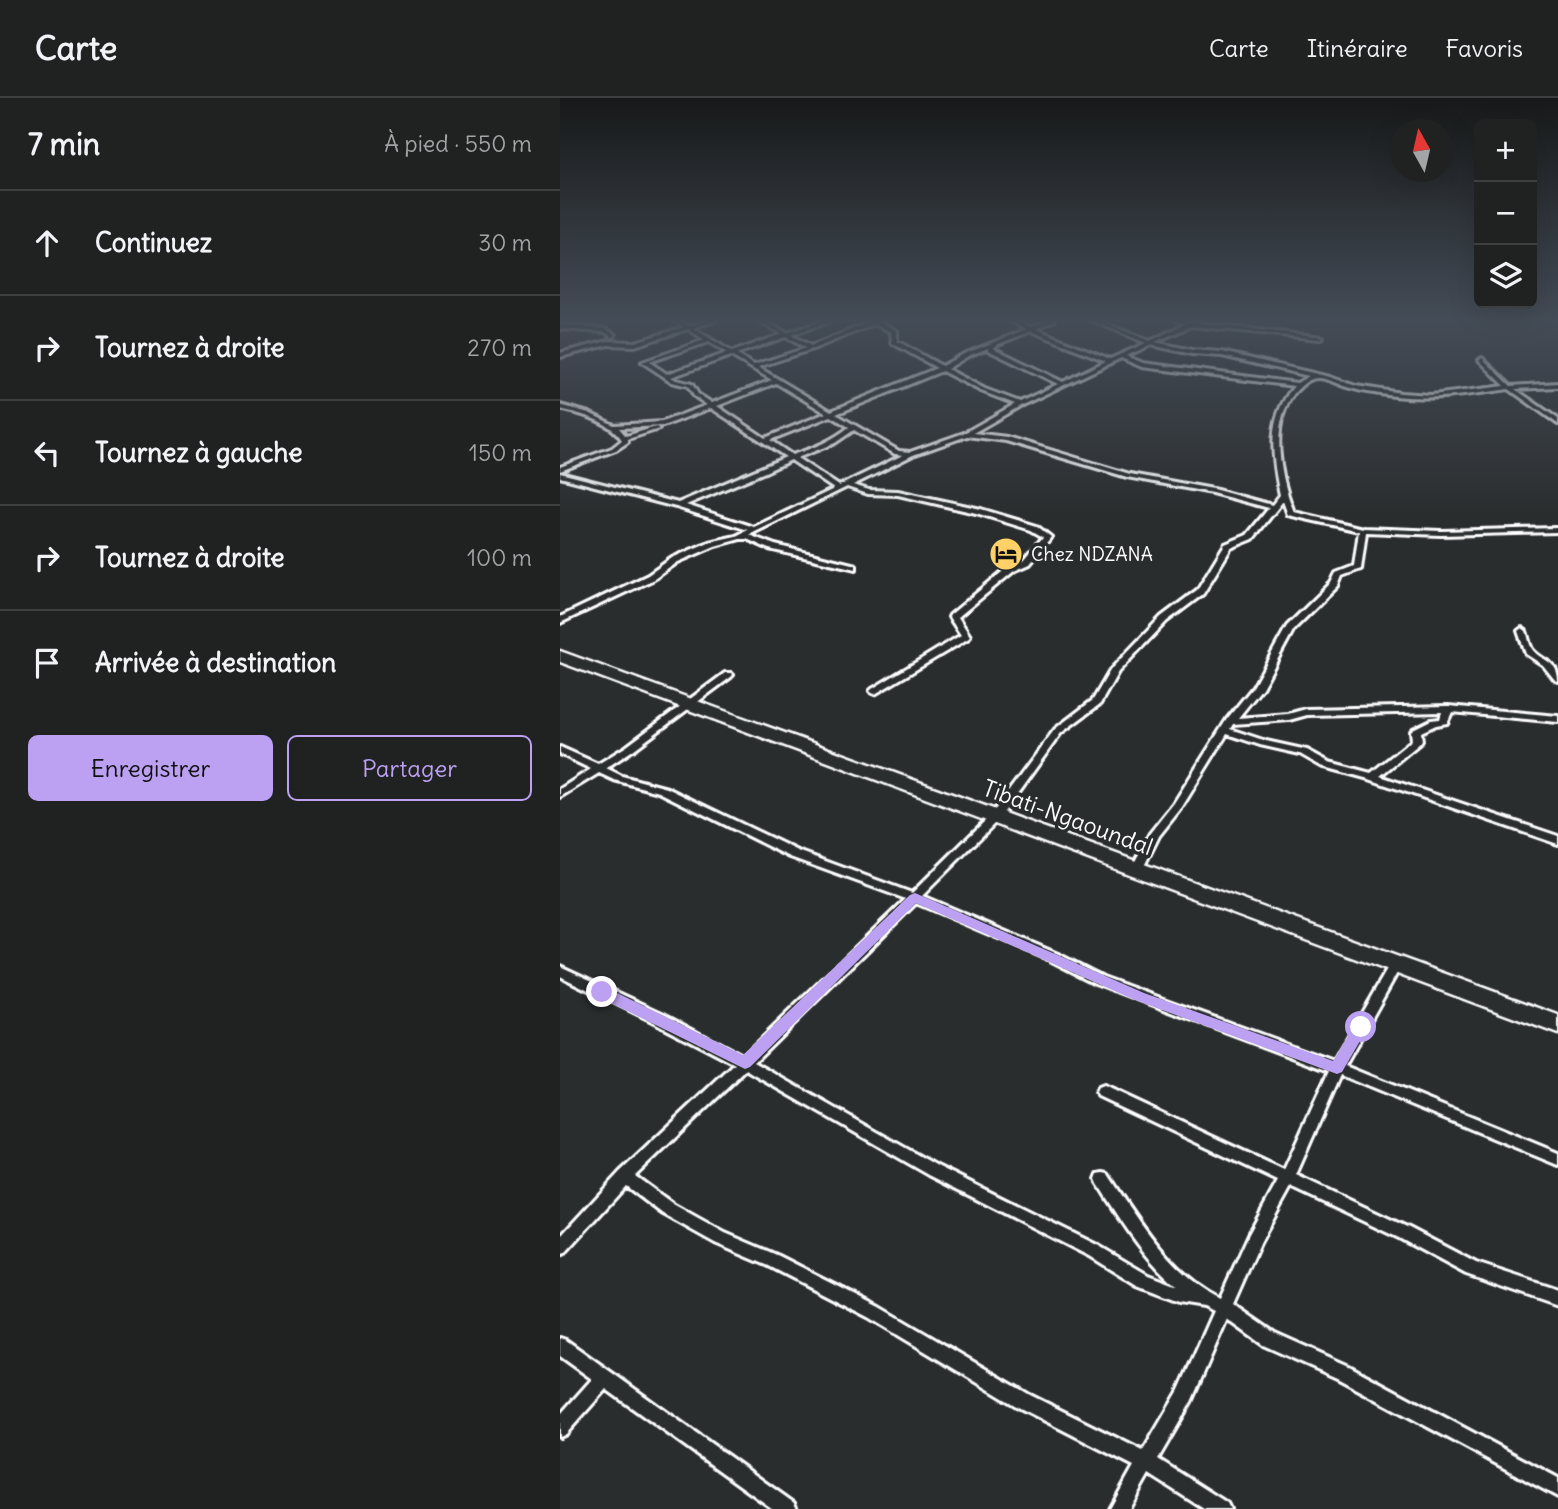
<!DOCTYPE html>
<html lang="fr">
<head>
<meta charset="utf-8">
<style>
	:root { --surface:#202222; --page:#2d2f2f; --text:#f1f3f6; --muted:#a2a4a5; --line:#3d3f40; --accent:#bca0f2 }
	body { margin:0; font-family:Delius,sans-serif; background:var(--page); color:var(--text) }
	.controls { position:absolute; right:21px; top:21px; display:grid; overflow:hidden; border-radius:10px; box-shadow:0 7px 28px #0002 }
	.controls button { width:63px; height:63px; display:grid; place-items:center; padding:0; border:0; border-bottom:2px solid var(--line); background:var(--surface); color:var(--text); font:35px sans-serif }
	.compass { position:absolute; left:830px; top:21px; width:63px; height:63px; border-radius:50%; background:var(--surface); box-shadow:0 7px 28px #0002; rotate:352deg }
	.stop { position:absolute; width:21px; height:21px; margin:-16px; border:5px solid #bca0f2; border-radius:50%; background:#fff }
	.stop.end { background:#bca0f2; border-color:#fff; box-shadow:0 2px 7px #0008 }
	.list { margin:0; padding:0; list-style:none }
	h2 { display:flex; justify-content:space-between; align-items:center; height:91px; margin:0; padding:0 28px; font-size:30px }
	h2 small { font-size:23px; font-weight:400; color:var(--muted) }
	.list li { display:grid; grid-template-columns:46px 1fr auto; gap:21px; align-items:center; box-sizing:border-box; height:105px; padding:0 28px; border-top:2px solid var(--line) }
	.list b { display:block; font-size:26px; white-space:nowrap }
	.list em { font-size:23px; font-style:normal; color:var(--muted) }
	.actions { display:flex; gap:14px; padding:21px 28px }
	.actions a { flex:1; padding:16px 0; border:2px solid var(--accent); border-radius:10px; text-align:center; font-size:24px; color:var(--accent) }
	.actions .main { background:var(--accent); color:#111 }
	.icon { flex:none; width:38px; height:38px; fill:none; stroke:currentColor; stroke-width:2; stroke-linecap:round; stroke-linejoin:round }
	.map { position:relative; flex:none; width:998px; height:1411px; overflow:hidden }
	header { display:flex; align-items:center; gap:42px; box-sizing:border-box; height:98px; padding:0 35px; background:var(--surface); border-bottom:2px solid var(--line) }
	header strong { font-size:33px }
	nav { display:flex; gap:38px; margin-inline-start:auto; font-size:24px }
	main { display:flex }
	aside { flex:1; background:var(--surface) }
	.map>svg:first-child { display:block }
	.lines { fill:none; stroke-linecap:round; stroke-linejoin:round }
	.minor-casing { stroke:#fff; stroke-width:6 }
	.trunk-casing { stroke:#fff; stroke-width:5 }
	.minor { fill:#2a2d2e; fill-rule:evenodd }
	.trunk { fill:#2a2d2e; fill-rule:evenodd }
	.route { fill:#bca0f2 }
	.labels { text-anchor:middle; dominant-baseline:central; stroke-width:7; stroke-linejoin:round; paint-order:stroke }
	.far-poi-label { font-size:19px; fill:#fff; stroke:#2a2d2e; text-anchor:start }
	.street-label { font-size:23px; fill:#fff; stroke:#2a2d2e }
</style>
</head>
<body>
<header>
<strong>Carte</strong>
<nav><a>Carte</a><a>Itinéraire</a><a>Favoris</a></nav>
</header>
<main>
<aside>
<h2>7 min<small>À pied · 550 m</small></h2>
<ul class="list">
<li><svg class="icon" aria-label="ahead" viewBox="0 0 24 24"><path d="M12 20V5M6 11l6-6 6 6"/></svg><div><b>Continuez</b></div><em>30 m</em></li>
<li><svg class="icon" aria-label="right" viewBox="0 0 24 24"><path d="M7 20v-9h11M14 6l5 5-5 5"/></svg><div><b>Tournez à droite</b></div><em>270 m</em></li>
<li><svg class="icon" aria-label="left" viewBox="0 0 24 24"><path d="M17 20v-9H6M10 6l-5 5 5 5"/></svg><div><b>Tournez à gauche</b></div><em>150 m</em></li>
<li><svg class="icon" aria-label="right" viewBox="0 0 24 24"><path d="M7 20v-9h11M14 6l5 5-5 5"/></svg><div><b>Tournez à droite</b></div><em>100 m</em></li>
<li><svg class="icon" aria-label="arrive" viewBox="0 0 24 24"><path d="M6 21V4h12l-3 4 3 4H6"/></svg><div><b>Arrivée à destination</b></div></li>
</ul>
<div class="actions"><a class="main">Enregistrer</a><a>Partager</a></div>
</aside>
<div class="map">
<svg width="998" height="1411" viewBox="0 0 998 1411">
	<rect width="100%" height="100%" fill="#2a2d2e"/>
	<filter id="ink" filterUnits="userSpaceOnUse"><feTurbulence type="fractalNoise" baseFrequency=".0143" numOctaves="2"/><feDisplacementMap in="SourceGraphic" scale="14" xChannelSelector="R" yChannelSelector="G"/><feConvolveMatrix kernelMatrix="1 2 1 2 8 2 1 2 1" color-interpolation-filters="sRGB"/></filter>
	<g filter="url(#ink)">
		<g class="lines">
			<defs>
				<path id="minor" d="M114,222h5l10,6 20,-6h6v1l-22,7 39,24 50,-18 -25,-14h5l25,13 38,-13h6v1l-40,14 20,11 62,-25 10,-1 -3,2 17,9v10l45,25 22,-12 63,-25 -19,-9h5l18,7 19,-7h5l-19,9 74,30 36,-16 -55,-23h5l54,21 35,-17 -9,-4 14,2 12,-2 -5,3 126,14 -3,2 -129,-13 -36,16 37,8 30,2 108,25 26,9 45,7 30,2 74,-9 -26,-26 3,-2 29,28 47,-3v4l-43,2 43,30v5l-49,-35c-50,7 -85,13 -135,4 -9,-1 -18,-3 -26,-6 -11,-3 -25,-12 -36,-8 -7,2 -12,8 -17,13 -26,32 -15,85 -1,120l69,16 78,3 117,-3v4l-117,3 -75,-3 -5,37 -19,7 -4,10 -44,43 -32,59 -24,30 50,-4 18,-5 142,-3 110,10v6l-106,-10 -5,11 -11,2 -15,7 1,9 -2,2 -40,33 178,60v8l-189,-65 -48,-13 -21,-12 -40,-9 -33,-11 -45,73 -23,29 -18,36h-8l-2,-3 19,-36 24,-30 53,-84 26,-32 34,-61 44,-43 5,-10 18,-7 5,-35 -71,-16 -5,-14 -30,38 -22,9 -28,46 -36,27 -49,51 -18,32 -39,29 -62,86 -77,77 136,58 45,23 231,84 58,-100 4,-2 4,2 2,3 -57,102 213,87v12l-218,-90 -44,100 113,53 67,35 82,27v16l-92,-32 -67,-36 -108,-51 -31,56 -27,61 42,29 74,33 209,112v19l-221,-119 -74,-33 -36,-26 -36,83 -33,57 69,44 3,6h-26l-55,-35 -20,35h-19l24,-43 -116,-59 -150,-90 -99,-51 -54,-23 -52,-29 -37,-28 -61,67 -5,2v-18l60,-65 115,-108 -81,-42 -94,-46v-10l104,48 79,42 163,-157 -116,-42 -131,-65 -45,-12 -15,-7 -39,24v-8l31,-20 -31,-15v-7l38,17 29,-18 98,-73h6l2,2 -2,2 -98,73 -27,18 16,8 45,12 131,63 114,42 79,-78 64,-86 38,-29 18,-31 50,-52 36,-27 28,-46 22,-9 22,-27 -57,-15 -85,-16 -121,-36 -39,-5 -54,19 -60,30 16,5 29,1 83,18 56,17 14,11 -21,27 -16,7 -56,46 12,19 -1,2 -94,56 -3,-1 -2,-2 2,-2 89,-54 -12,-18 1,-2 58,-48 16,-7 19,-23 -12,-7 -55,-17 -78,-18 -30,-1 -21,-7 -98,48 26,10 81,20v4l-87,-20 -22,-10h-7l-25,7 -37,16 -24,17 -94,44v-6l88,-42 24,-17 37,-16 27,-6 12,-6 -72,-23 -116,-30v-4l118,30 108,-46 -75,-49 -48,18 -44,2 7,8 30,-9 3,2 -31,10v3l-12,8 -56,21v-4l52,-19 10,-8c-11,-19 -41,-26 -62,-31v-4l29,8 25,12 48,-3 45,-17 -13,-9 -6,-10 -16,-4 -30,-20 63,-22 -17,-11 -53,17 -27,-1 -48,12v-4l48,-12 27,1 49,-15zM315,226l16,8 1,11 45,25 -106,43 -73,-44 55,-18zM471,233l75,30 -43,21 -70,-34 3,-3zM226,239l20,11 -52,17 -18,-11zM149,244l18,11 -60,21 -18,-12zM591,247l41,9 30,2 87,20 -12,7 -154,-20 -17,-7zM428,250v2l70,34 -38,18 -35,-13 -38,-20 21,-13zM171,258l41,24 -60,23 -14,-9 -6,-10 -16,-4 -5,-3zM561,260l21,9 152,19c-28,33 -22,70 -14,109l-8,10 -59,-16 -83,-15 -123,-37 -34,-4 49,-28zM382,273l39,20 34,13 -51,29 -54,19 -11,-1 -63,-37zM216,285l50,30 -61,25 -48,-32zM271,318l18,11c-17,14 -36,21 -57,28l-22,-15zM294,332l41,24 8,1 -64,31 -42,-28 38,-15zM231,362l43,29 -80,38 -68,-22 79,-33zM882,614l-2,7 -9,1 -18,9 -2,2 1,9 -41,33 -42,-11 -22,-12 -41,-9 -36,-12 3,-5 56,-4 18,-5zM356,805l134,57 45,23 234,88 -45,99 -176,-82 -5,-2 -5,2 -2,4 2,4 180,85 -29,53 -29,64c-48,-23 -83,-80 -112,-124l-5,-1 -5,1 -2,5 2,5c23,36 46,75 79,102l-29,-11 -49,-29 -160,-79 -185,-105zM186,972l183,105 160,81 48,30 42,16 25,4 10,5 -35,79 -36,61 -113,-56 -150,-88 -101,-51 -54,-23 -52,-29 -38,-28z
					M0,227l46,4 9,6 -3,2 -7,-5 -45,-3z
					M962,530l4,3c2,5 3,13 6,18 9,13 26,10 26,32l-3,-1 -12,-15 -17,-11 -8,-23z
					M0,1240l6,2 228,163 3,6h-24l-167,-120 -40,45 -6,3v-22l32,-36 -32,-23z"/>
				<path id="trunk" d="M0,553l998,364v19l-998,-372z"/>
			</defs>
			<use href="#minor" class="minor-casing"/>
			<use href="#trunk" class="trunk-casing"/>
			<use href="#minor" class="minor"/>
			<use href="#trunk" class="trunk"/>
		</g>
	</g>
	<linearGradient id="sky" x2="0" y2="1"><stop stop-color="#171919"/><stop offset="0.53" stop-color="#444c57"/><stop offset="1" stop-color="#444c57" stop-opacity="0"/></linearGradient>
	<rect width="998" height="419" fill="url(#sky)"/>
	<path class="route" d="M355,795l229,100 189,68 23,-38 5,-2 7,6 -26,45 -5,2 -202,-74 -219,-97 -166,164 -5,2 -148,-73 -2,-4 2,-4h10l136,67 167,-160z"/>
	<defs>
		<symbol id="hotel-disc" viewBox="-11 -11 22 22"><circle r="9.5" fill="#ffd166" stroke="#2a2d2e"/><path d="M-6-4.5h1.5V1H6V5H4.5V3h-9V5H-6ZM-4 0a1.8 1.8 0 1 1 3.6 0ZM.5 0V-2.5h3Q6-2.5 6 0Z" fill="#111"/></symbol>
	</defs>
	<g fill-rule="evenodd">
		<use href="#hotel-disc" x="427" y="437" width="38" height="38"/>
	</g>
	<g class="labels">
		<g class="far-poi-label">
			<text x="471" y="456">Chez NDZANA</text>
		</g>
		<g class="street-label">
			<text transform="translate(508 719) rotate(20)">Tibati-Ngaoundal</text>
		</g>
	</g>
</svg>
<div class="controls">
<button>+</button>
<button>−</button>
<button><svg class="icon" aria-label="layers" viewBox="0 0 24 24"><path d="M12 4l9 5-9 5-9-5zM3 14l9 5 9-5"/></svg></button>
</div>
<svg class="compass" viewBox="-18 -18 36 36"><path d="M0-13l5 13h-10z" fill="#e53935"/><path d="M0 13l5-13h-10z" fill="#a2a4a5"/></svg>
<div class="stop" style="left:801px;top:929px"></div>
<div class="stop end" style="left:42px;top:894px"></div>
</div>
</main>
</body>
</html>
